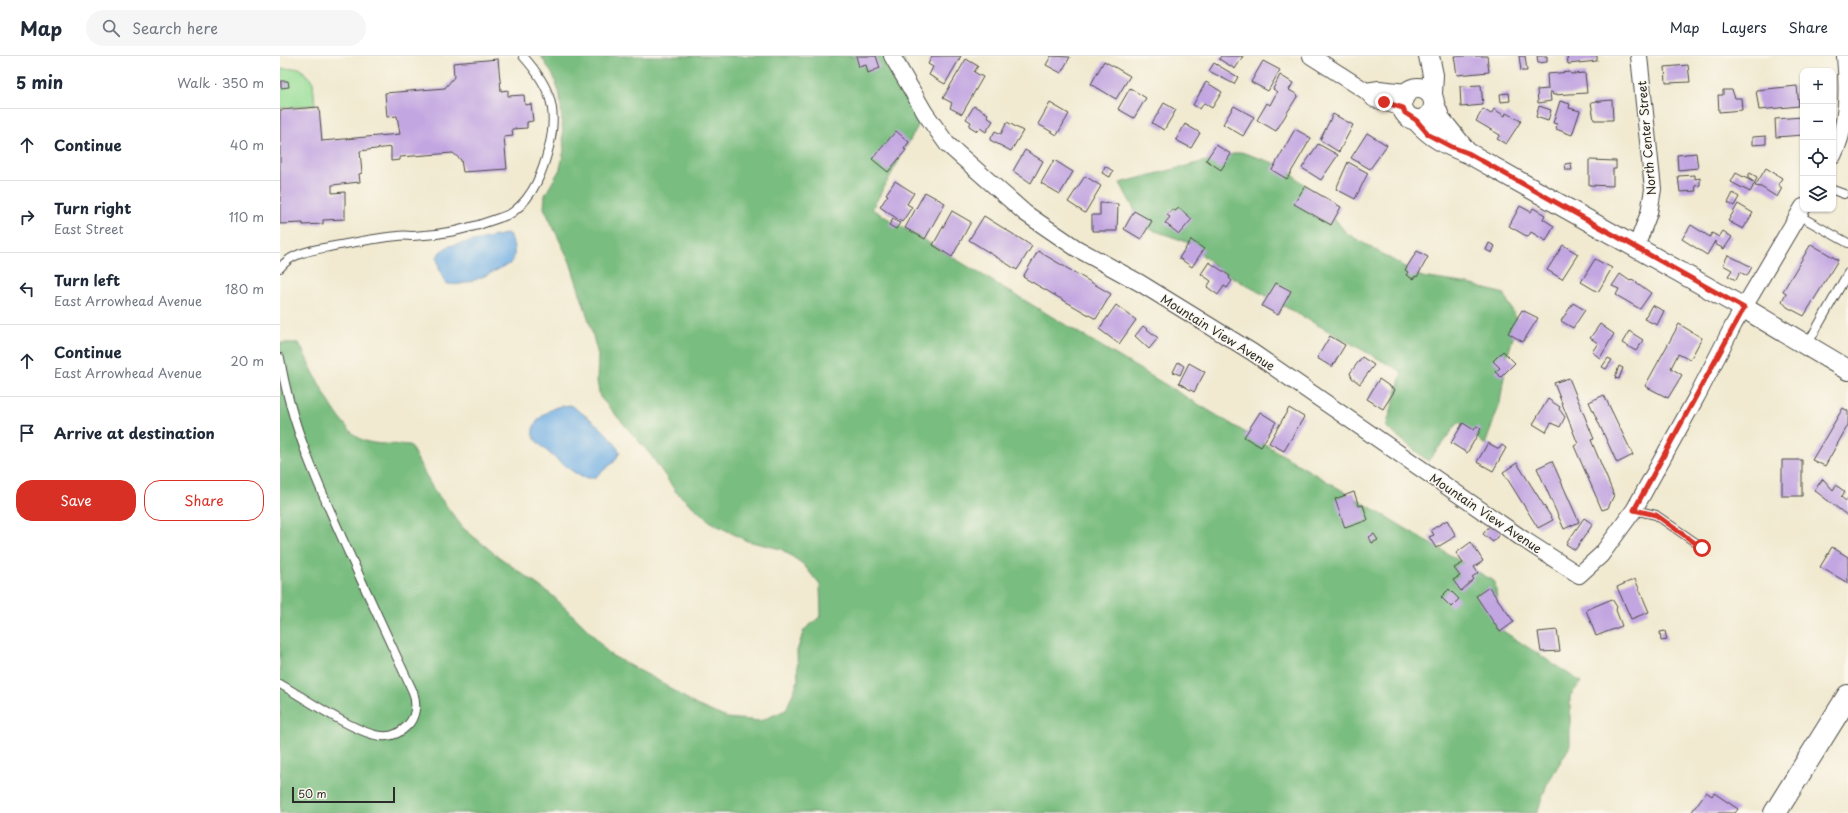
<!DOCTYPE html>
<html lang="en">
<head>
<meta charset="utf-8">
<style>
	:root { --surface:#fff; --page:#f6f6f7; --text:#1f2937; --muted:#747a83; --line:#e0e1e3; --accent:#d93025 }
	body { margin:0; font-family:"Playpen Sans",sans-serif; background:var(--page); color:var(--text) }
	.controls { position:absolute; right:12px; top:12px; display:grid; overflow:hidden; border-radius:8px; box-shadow:0 1px 3px #0004 }
	.controls button { width:36px; height:36px; display:grid; place-items:center; padding:0; border:0; border-bottom:1px solid var(--line); background:var(--surface); color:var(--text); font:20px sans-serif }
	.scale { position:absolute; left:12px; bottom:10px; width:103px; box-sizing:border-box; padding-left:4px; border:2px solid #2b2b2b; border-top:0; font-size:11px; line-height:14px; white-space:nowrap; color:#2b2b2b; -webkit-text-stroke:3px #fbf7ec; paint-order:stroke }
	.stop { position:absolute; width:12px; height:12px; margin:-9px; border:3px solid #d93025; border-radius:50%; background:#fff }
	.stop.end { background:#d93025; border-color:#fff; box-shadow:0 1px 4px #0008 }
	.list { margin:0; padding:0; list-style:none }
	h2 { display:flex; justify-content:space-between; align-items:center; height:52px; margin:0; padding:0 16px; font-size:17px }
	h2 small { font-size:13px; font-weight:400; color:var(--muted) }
	.list li { display:grid; grid-template-columns:26px 1fr auto; gap:12px; align-items:center; box-sizing:border-box; height:72px; padding:0 16px; border-top:1px solid var(--line) }
	.list b { display:block; font-size:15px; white-space:nowrap }
	.list p { margin:0; font-size:13px; white-space:nowrap; color:var(--muted) }
	.list em { font-size:13px; font-style:normal; color:var(--muted) }
	.actions { display:flex; gap:8px; padding:12px 16px }
	.actions a { flex:1; padding:9px 0; border:1px solid var(--accent); border-radius:16px; text-align:center; font-size:14px; color:var(--accent) }
	.actions .main { background:var(--accent); color:#fff }
	.icon { flex:none; width:22px; height:22px; fill:none; stroke:currentColor; stroke-width:2; stroke-linecap:round; stroke-linejoin:round }
	.map { position:relative; flex:none; width:1568px; height:757px; overflow:hidden }
	header { display:flex; align-items:center; gap:24px; box-sizing:border-box; height:56px; padding:0 20px; background:var(--surface); border-bottom:1px solid var(--line) }
	header strong { font-size:19px }
	nav { display:flex; gap:22px; margin-inline-start:auto; font-size:14px }
	.search { width:280px; height:36px; background:var(--page); display:flex; align-items:center; gap:10px; box-sizing:border-box; padding:0 14px; border-radius:22px; color:var(--muted); font-size:15px }
	main { display:flex }
	aside { flex:1; background:var(--surface) }
	.map>svg:first-child { display:block }
	.green { fill:#98de97; stroke:#628461 }
	.forest { fill:#7abd80; stroke:#527456 }
	.water { fill:#70aee3; stroke:#4e6c87 }
	.building { fill:#c2a6e1 }
	.lines { fill:none; stroke-linecap:round; stroke-linejoin:round }
	.service-casing { stroke:#494844; stroke-width:10 }
	.minor-casing { stroke:#494844; stroke-width:18 }
	.tertiary-casing { stroke:#494844; stroke-width:22 }
	.primary-casing { stroke:#494844; stroke-width:24 }
	.service { stroke:#fff; stroke-width:8 }
	.minor { stroke:#fff; stroke-width:16 }
	.tertiary { stroke:#fff; stroke-width:20 }
	.primary { stroke:#fff; stroke-width:22 }
	.route { stroke:#d93025; stroke-width:5 }
	.labels { text-anchor:middle; dominant-baseline:central; stroke-width:3; stroke-linejoin:round; paint-order:stroke }
	.street-label { font-size:12px; fill:#2b2b2b; stroke:#fbf7ec }
</style>
</head>
<body>
<header>
<strong>Map</strong>
<div class="search"><svg class="icon" aria-label="search" viewBox="0 0 24 24"><circle cx="10" cy="10" r="6"/><path d="M15 15l6 6"/></svg>Search here</div>
<nav><a>Map</a><a>Layers</a><a>Share</a></nav>
</header>
<main>
<aside>
<h2>5 min<small>Walk · 350 m</small></h2>
<ul class="list">
<li><svg class="icon" aria-label="ahead" viewBox="0 0 24 24"><path d="M12 20V5M6 11l6-6 6 6"/></svg><div><b>Continue</b></div><em>40 m</em></li>
<li><svg class="icon" aria-label="right" viewBox="0 0 24 24"><path d="M7 20v-9h11M14 6l5 5-5 5"/></svg><div><b>Turn right</b><p>East Street</p></div><em>110 m</em></li>
<li><svg class="icon" aria-label="left" viewBox="0 0 24 24"><path d="M17 20v-9H6M10 6l-5 5 5 5"/></svg><div><b>Turn left</b><p>East Arrowhead Avenue</p></div><em>180 m</em></li>
<li><svg class="icon" aria-label="ahead" viewBox="0 0 24 24"><path d="M12 20V5M6 11l6-6 6 6"/></svg><div><b>Continue</b><p>East Arrowhead Avenue</p></div><em>20 m</em></li>
<li><svg class="icon" aria-label="arrive" viewBox="0 0 24 24"><path d="M6 21V4h12l-3 4 3 4H6"/></svg><div><b>Arrive at destination</b></div></li>
</ul>
<div class="actions"><a class="main">Save</a><a>Share</a></div>
</aside>
<div class="map">
<svg width="1568" height="757" viewBox="0 0 1568 757">
	<rect width="100%" height="100%" fill="#fbf7ec"/>
	<filter id="ink" filterUnits="userSpaceOnUse"><feTurbulence type="fractalNoise" baseFrequency=".025" numOctaves="2"/><feDisplacementMap in="SourceGraphic" scale="8" xChannelSelector="R" yChannelSelector="G"/><feConvolveMatrix kernelMatrix="1 2 1 2 8 2 1 2 1" color-interpolation-filters="sRGB"/></filter>
	<filter id="wash" filterUnits="userSpaceOnUse"><feTurbulence type="fractalNoise" baseFrequency=".012" numOctaves="4" result="noise"/><feDisplacementMap in="SourceGraphic" scale="16" xChannelSelector="R" yChannelSelector="G"/><feGaussianBlur stdDeviation="0.9" result="paint"/><feColorMatrix in="noise" values="0 0 0 0 0 0 0 0 0 0 0 0 0 0 0 0 0 1.4 0 .05"/><feComposite in="paint" operator="in"/></filter>
	<g filter="url(#wash)">
		<rect width="100%" height="100%" fill="#f1ead1"/>
		<path class="green" d="M20,12l13,14 2,23 -35,3v-39z"/>
		<path class="forest" d="M261,0h361l23,57 -53,96 623,373 5,47 81,53 -11,14v50l-23,38 -10,29h-1257v-470h19c12,24 40,89 66,98 11,4 32,3 45,4l22,42 31,41 32,26 58,42 39,38 17,20 52,28 35,23 31,13 33,3 26,-11 12,-29 -1,-30 7,-21 17,-14 -1,-31 -17,-21 -22,-15 -34,-8 -35,-18 -36,-31 -25,-37 -51,-58 -3,-16 1,-26 -9,-34 -19,-59 -26,-54 1,-13 15,-26 4,-19 -4,-54 -6,-19z
			M961,96l42,14 34,30 29,37 76,44 47,7 35,10 14,28 -11,35 -7,46 -15,42 -26,-23 -31,39 -42,-34 16,-55 -181,-101 -34,-29 -43,-15 -24,-44z"/>
		<path class="water" d="M226,178h3c5,10 8,19 2,29 -17,8 -48,27 -66,20l-6,-15 -2,-11 3,-5 9,-6z
			M290,349c18,12 40,27 50,47l-6,10 -20,16c-3,0 -8,0 -12,-1 -9,-4 -47,-33 -49,-42 -3,-11 14,-25 24,-28 4,-1 9,-1 13,-2z"/>
		<g id="blocks">
			<path class="building" d="M576,0h20l4,12 -12,5 -2,-8 -7,2z
				M652,0h29l-16,28 -16,-9 4,-8 -5,-3z
				M771,0l19,1 -9,16 -15,-8z
				M941,0h22l-8,13 -16,-10z
				M1174,0h33l2,16 -32,3z
				M1239,0h6l2,15h-6z
				M1257,0h10v6l-9,1z
				M1287,0h30v5l-29,3z
				M218,3l3,32 7,-1v6l16,-1 1,10 6,-1 2,17 -6,1v6l-15,1 1,7 -9,1 3,32 -44,3 -2,-12 -8,-7 -53,4v3l-9,1v-14l-31,4 2,22 -3,1 1,8 -28,3v8l13,-1v27l-22,1v4l-20,1v-2l-23,1v-114l39,-3 3,34 78,-7 -3,-18 -10,1 -2,-24 60,-5 9,-11 -1,-14z
				M686,3l12,7 -4,6 9,5 -21,37 -12,-6 2,-5 -9,-5z
				M824,5l26,15 -14,23 -25,-15z
				M983,5l17,9 -12,21 -17,-9z
				M934,7l24,14 -4,7 -25,-13z
				M1408,9l2,17 -24,1 -1,-16z
				M1290,16l1,2 14,-1 2,20 -34,2 -1,-3h-2l1,9 -13,2 -1,-13 11,-1 -1,-15z
				M1000,19l13,8 -4,7 9,5 -22,36 -19,-11 10,-17 3,2 7,-13 -4,-3z
				M1,25h7l1,6 -8,1z
				M926,26l16,10 -10,16 -8,-5 -4,6 -7,-4z
				M1201,29l2,20 -22,2 -1,-21z
				M1517,30l2,20 -40,4 -3,-20z
				M850,32l16,10 -12,20 -16,-9z
				M1443,34h9l3,8h6l1,12 -23,2 -1,-17h5z
				M1229,37l1,8 -9,1 -1,-8z
				M1332,44l1,20h-19l-3,-18z
				M1280,45l10,3 -1,4 11,3 -8,24 -16,-6 1,-5 -4,-1z
				M770,47l19,11 -12,21 -19,-11z
				M884,47l12,7 -12,20 -12,-7z
				M694,50l14,8 -1,3 6,4 -7,11 -6,-4 -3,3 -8,-5 2,-4 -5,-3z
				M954,50l20,11 -11,19 -20,-12z
				M1259,50l12,4 -3,11 -12,-4z
				M1203,53l8,5 3,-5 11,7 1,-3 15,8 -15,23 -9,-5 3,-4 -24,-14z
				M1053,58l20,11 -14,27 -19,-12z
				M1522,61l1,18 -27,2 -1,-18z
				M727,66l16,9 -12,20 -21,-11 5,-9 6,3z
				M905,68l15,9 -9,15 -15,-8z
				M1015,73l16,9 -24,41 -15,-9z
				M616,75l13,11 -5,7 2,1 -18,22 -16,-13z
				M1087,77l20,12 -17,24 -19,-11z
				M1486,80v8l-14,1v-8z
				M1038,88l20,11 -17,25 -19,-12z
				M936,89l15,9 -10,16 -15,-10z
				M745,94l18,11 -12,22 -18,-12z
				M1416,97l2,15 -20,2 -1,-15z
				M774,104l19,12 -13,22 -19,-11z
				M1309,104l27,1v8h-3v17l-24,-1z
				M1068,106l20,11 -13,26 -19,-10z
				M1291,107l1,7h-6l-1,-6z
				M825,110l8,5 -3,6 -8,-4z
				M1486,112l16,10 -4,7 4,3 -5,9 -16,-10 -6,-1z
				M1456,117l19,10 -5,9 -19,-10z
				M1470,117l7,4 -2,6 -8,-6z
				M1415,119v4l5,-1v7l-5,1 1,5 -16,1 -2,-16z
				M805,120l16,10 -16,27 -17,-11z
				M615,125l19,12 -7,11 5,3 -10,15 -22,-15 8,-12 -2,-1z
				M1025,130l36,21 -10,18 -37,-21z
				M645,136l20,11 -20,36 -20,-11z
				M1453,137l6,4 -5,9 -6,-3z
				M820,147l18,1 -1,27h-25v-16h8z
				M1458,148l15,9 -10,16 -15,-8z
				M1240,150l11,6 2,-4 12,7 -2,4 11,7 -8,15 -15,-9 -3,5 -19,-11z
				M899,152l13,11 -13,15 -14,-11 5,-6 -3,-2 5,-6 3,2z
				M672,155l19,11 -19,35 -19,-12z
				M854,155l18,10 -11,18 -17,-10z
				M704,160l48,30 -15,24 -48,-30z
				M613,163l7,4 -4,6 -7,-4z
				M1411,169l19,12 2,-4 7,4 4,-6 9,6 -8,12 -9,-5v-3l-8,14 -25,-16z
				M911,184l13,9 -12,18 -13,-9z
				M1209,187l6,3 -3,7 -6,-3z
				M1531,188l27,16 -34,56 -17,-9 -5,-6 4,-8 -3,-2z
				M1283,189l15,9 -16,25 -15,-9z
				M758,195l73,43 -15,25 -73,-42z
				M1137,195l11,6 -11,20 -2,-1 -2,3 -7,-4 2,-3 -3,-2z
				M1448,199l24,12 -5,9 -7,-4 -4,8 -8,-4 4,-6 -9,-5z
				M1315,203l17,9 -14,24 -17,-10z
				M929,206l21,14 -1,2 3,3 -5,7 -3,-2 -6,9 -11,-8 4,-6 -10,-7z
				M1340,218l10,7 2,-2 19,14 -11,16 -24,-14 3,-6 -7,-3z
				M996,227l15,8 -13,24 -16,-9z
				M1293,247l12,7 -12,18 -12,-7z
				M836,249l20,15 -17,24 -20,-15z
				M1372,249l12,6 -7,14 -13,-6z
				M1242,254l16,8 -15,24 -15,-9z
				M1320,268l14,10 -14,24 -8,-6 6,-9 -8,-5z
				M1399,268l23,14 -12,22 -12,-6 -7,14 11,7 -14,23 -23,-12z
				M863,270l15,12 -9,11 -14,-13z
				M1349,275l14,9 -7,11 -14,-8z
				M1050,280l15,9 -13,22 -15,-9z
				M1223,295l12,12 -14,14 -6,-5 5,-4 -7,-7z
				M1082,301l12,8 -14,19 -8,-6 -2,-5z
				M1328,302l4,2 -6,9 -4,-2z
				M898,306l6,4 -4,9 -7,-3z
				M909,307l16,9 -11,20 -15,-9z
				M1339,310l4,2 -4,11 -4,-1z
				M1289,322l25,61 -3,1 23,55 -6,13 -6,2 -28,-64 4,-2 -24,-61z
				M1099,323l16,11 -12,19 -16,-10z
				M1324,339l29,60 -16,8 -28,-61z
				M1268,343l12,8 -1,2 6,8 -5,10 -9,-4 -5,9 -13,-8z
				M1009,352l15,9 -20,34 -15,-8z
				M1563,352l5,3v14l-23,41 -13,-6z
				M980,356l16,10 -15,25 -17,-10z
				M1183,367l11,7 3,-4 4,3 -14,24 -16,-10z
				M1208,387l11,6 3,-4 4,3 -13,23 -16,-9z
				M1502,404h20v36h-20z
				M1272,405l27,61 -15,7 -27,-61z
				M1237,407l36,57 -15,8 -35,-56z
				M1543,423l10,11 3,-5 9,7 -4,5 5,4 2,-3v18l-34,-26z
				M1074,436l5,14 4,-1 5,15 -23,8 -10,-29z
				M1304,462l9,6 -18,26 -9,-6z
				M1167,464l9,16 -20,12 -7,-11 5,-2 -3,-5z
				M1211,468l10,8 -8,10 -10,-8z
				M1094,478l4,6 -6,3 -3,-6z
				M1191,486l12,19 -9,6 4,6 -6,4 2,2 -13,12 -8,-11 7,-4 -6,-8 9,-5 -7,-10z
				M1552,491l16,10v26l-28,-16z
				M1355,523l14,33 -18,7 -14,-32z
				M1209,531l25,35 -14,10 -24,-36z
				M1169,533l10,10 -8,8 -10,-10z
				M1332,543l5,8 -1,3 6,16 -26,10 -10,-26z
				M1277,574l3,21 -19,1 -3,-20z
				M1385,575l2,9 -6,1 -1,-9z
				M1426,736l6,4 2,-3 24,16 -3,4h-44z"/>
		</g>
	</g>
	<g filter="url(#ink)">
		<use href="#blocks" fill-opacity="0" stroke="#494844" stroke-width="1"/>
		<g class="lines">
			<defs>
				<path id="service" d="M1553,134l11,4
					M1518,159l50,28
					M0,212c11,-15 32,-18 49,-21 23,-4 46,-9 69,-11 5,-1 10,0 15,0 28,-1 60,-8 86,-18 5,-2 10,-3 14,-6 21,-16 30,-41 36,-65 10,-39 0,-62 -26,-91
					M1527,289l41,-72
					M0,302c10,64 37,124 63,182 23,51 47,102 70,152 4,12 3,25 -6,34 -7,7 -16,11 -25,10 -24,-1 -79,-39 -102,-52
					M1354,454l22,5 46,32"/>
				<path id="minor" d="M612,0l33,57 22,31 78,69 51,35 64,35 112,69 271,187 56,36 22,-20 33,-45 63,-114 37,-72 69,-117
					M1031,0l55,35 8,8 29,9
					M1086,35l13,-2 28,3
					M1553,100c15,-30 15,-66 12,-100
					M1358,186l11,-29 4,-24 -14,-133"/>
				<path id="tertiary" d="M1149,0l4,19 -1,19
					M1122 48a16 16 0 1 1 32 0a16 16 0 1 1-32 0Z
					M1155,50l5,13 25,31
					M1136,64c16,18 29,24 52,33l276,155 104,62"/>
				<path id="primary" d="M1495,757l73,-117"/>
			</defs>
			<use href="#service" class="service-casing"/>
			<use href="#minor" class="minor-casing"/>
			<use href="#tertiary" class="tertiary-casing"/>
			<use href="#primary" class="primary-casing"/>
			<use href="#service" class="service"/>
			<use href="#minor" class="minor"/>
			<use href="#tertiary" class="tertiary"/>
			<use href="#primary" class="primary"/>
		</g>
	</g>
	<g class="lines" filter="url(#ink)">
		<path class="route" d="M1104,46l19,6 2,5 11,7 13,15 23,12 16,6 276,155 -110,202 22,5 46,33"/>
	</g>
	<g class="labels">
		<g class="street-label">
			<text transform="translate(1366 82) rotate(-95)">North Center Street</text>
			<text transform="translate(938 276) rotate(32)">Mountain View Avenue</text>
			<text transform="translate(1206 457) rotate(34)">Mountain View Avenue</text>
		</g>
	</g>
</svg>
<div class="controls">
<button>+</button>
<button>−</button>
<button><svg class="icon" aria-label="locate" viewBox="0 0 24 24"><circle cx="12" cy="12" r="6"/><path d="M12 2v4M12 18v4M2 12h4M18 12h4"/></svg></button>
<button><svg class="icon" aria-label="layers" viewBox="0 0 24 24"><path d="M12 4l9 5-9 5-9-5zM3 14l9 5 9-5"/></svg></button>
</div>
<div class="scale">50 m</div>
<div class="stop" style="left:1422px;top:492px"></div>
<div class="stop end" style="left:1104px;top:46px"></div>
</div>
</main>
</body>
</html>
